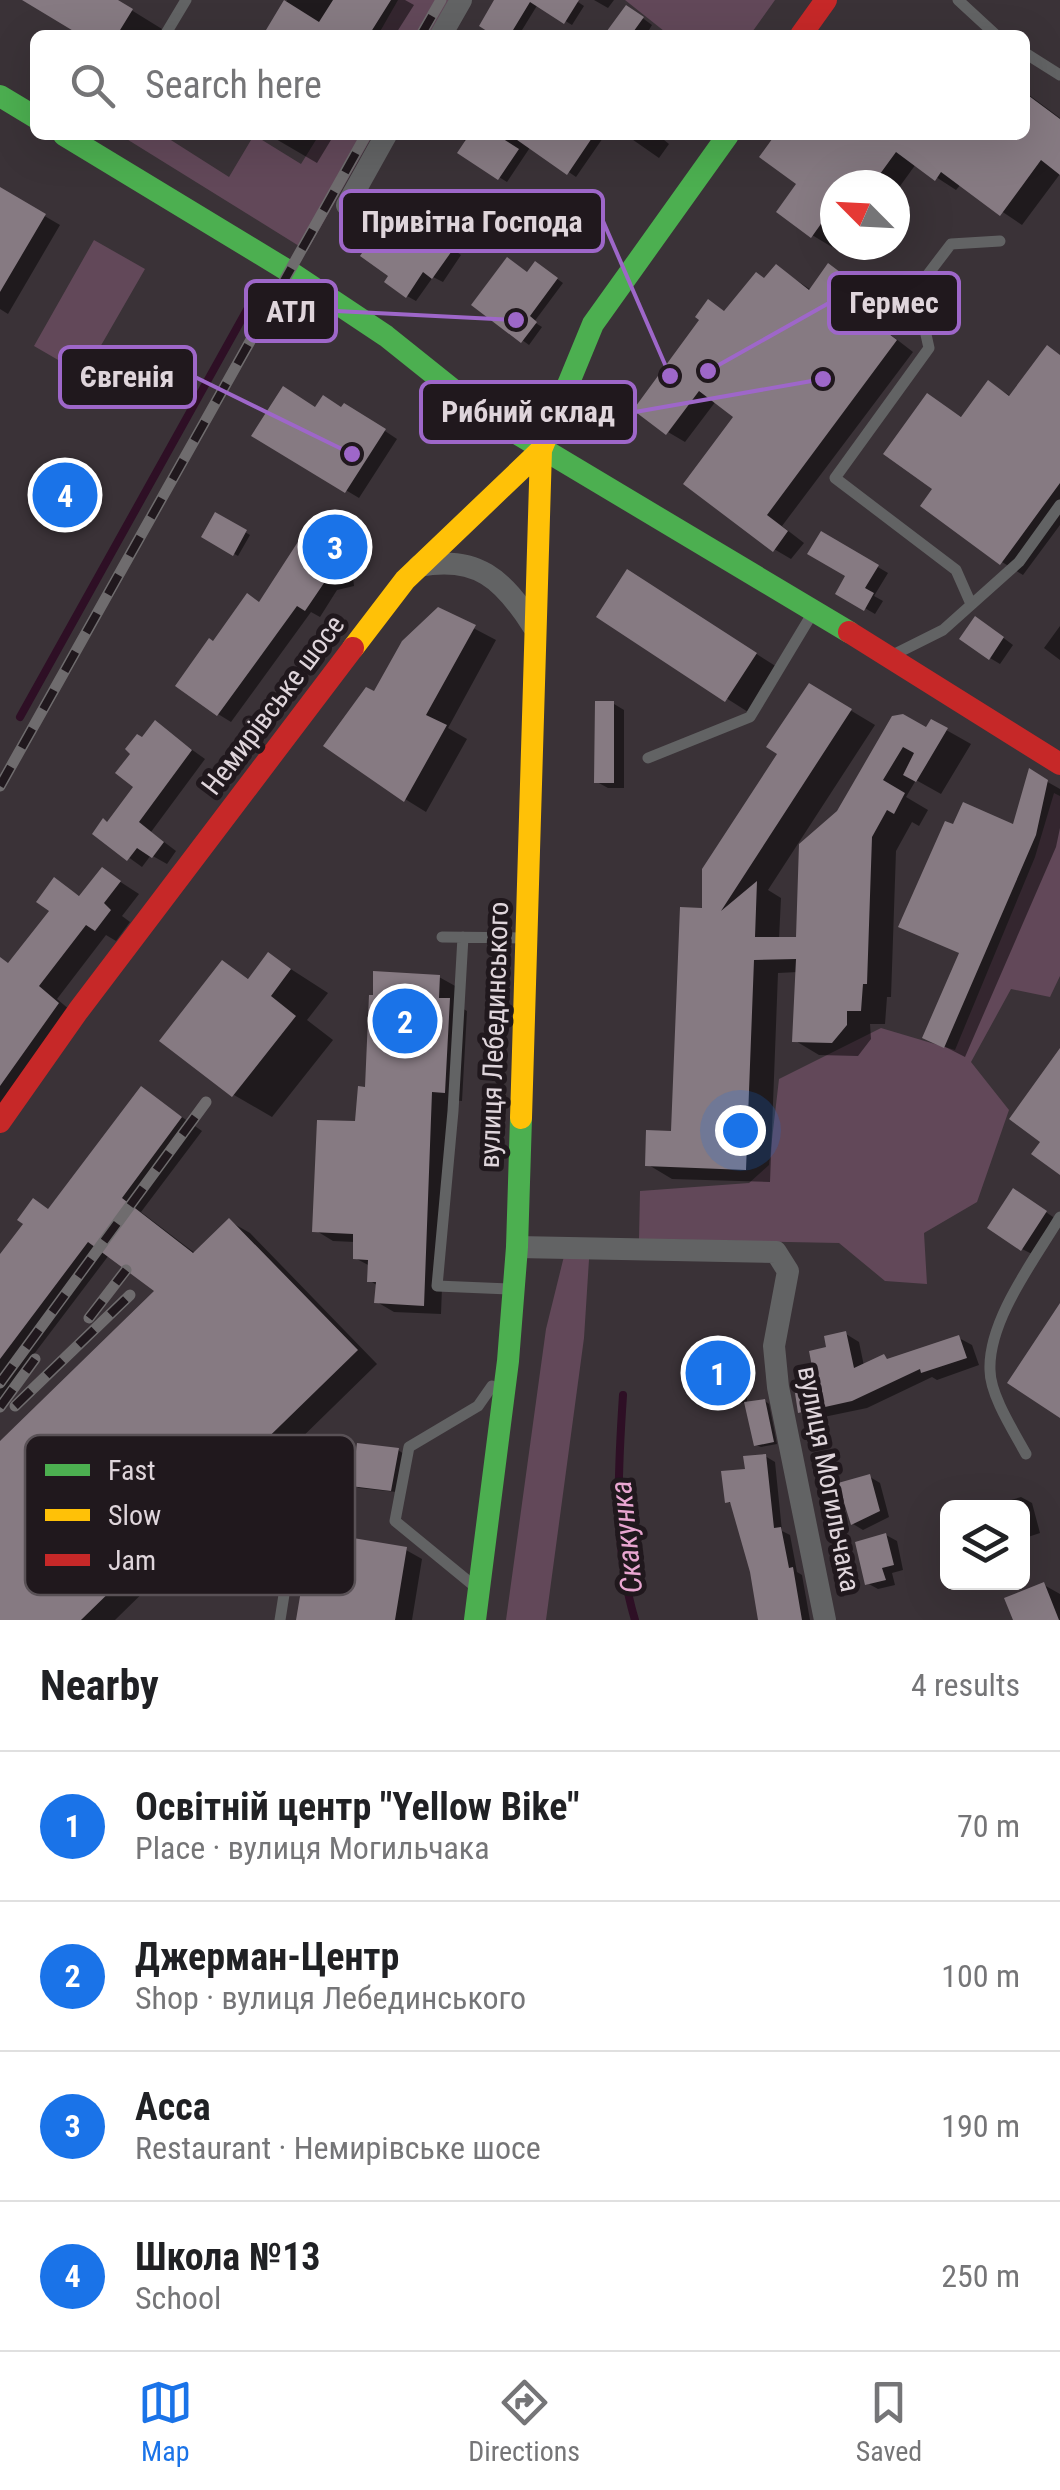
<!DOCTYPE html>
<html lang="en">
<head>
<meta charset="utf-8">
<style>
	:root { --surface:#fff; --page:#f2f2f2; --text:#202124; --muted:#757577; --line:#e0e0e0; --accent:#1a73e8 }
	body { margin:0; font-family:"Roboto Condensed",sans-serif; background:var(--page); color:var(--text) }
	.controls { position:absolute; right:30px; bottom:30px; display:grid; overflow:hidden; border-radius:15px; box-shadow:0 10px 40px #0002 }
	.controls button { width:90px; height:90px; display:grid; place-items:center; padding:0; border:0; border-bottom:2px solid var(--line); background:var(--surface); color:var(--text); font:50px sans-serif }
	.compass { position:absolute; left:820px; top:170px; width:90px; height:90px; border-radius:50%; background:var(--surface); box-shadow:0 10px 40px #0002; rotate:294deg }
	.you { position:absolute; left:740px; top:1130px; width:35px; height:35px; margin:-25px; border:8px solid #fff; border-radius:50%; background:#1a73e8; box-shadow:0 0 0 15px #1a73e833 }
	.badge { display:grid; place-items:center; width:65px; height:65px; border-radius:50%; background:var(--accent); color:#fff; font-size:32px; font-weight:700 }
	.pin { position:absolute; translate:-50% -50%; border:5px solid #fff; box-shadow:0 2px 10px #0006 }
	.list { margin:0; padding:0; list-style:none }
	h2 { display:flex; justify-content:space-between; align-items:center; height:130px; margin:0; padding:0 40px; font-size:42px }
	h2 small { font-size:32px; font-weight:400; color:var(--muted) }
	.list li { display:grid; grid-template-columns:65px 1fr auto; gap:30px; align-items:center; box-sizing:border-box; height:150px; padding:0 40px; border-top:2px solid var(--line) }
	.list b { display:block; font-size:38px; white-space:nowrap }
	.list p { margin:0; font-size:32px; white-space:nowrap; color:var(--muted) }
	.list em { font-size:32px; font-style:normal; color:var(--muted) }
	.icon { flex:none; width:55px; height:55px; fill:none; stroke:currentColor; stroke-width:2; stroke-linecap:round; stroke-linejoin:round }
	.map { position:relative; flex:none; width:1060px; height:1620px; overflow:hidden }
	.search { position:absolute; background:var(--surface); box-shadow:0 10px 40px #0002; left:30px; right:30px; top:30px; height:110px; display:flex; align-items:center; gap:25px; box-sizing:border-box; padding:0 35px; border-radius:15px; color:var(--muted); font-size:38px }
	.sheet { height:730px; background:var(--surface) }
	nav { display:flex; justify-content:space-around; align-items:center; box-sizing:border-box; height:140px; border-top:2px solid var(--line); background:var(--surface); font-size:28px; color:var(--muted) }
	nav a { display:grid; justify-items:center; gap:5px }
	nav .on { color:var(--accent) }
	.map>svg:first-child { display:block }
	.green { fill:#624859 }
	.shadow { fill:#0007 }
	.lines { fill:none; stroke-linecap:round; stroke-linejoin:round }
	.stream { stroke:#2e0f25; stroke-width:8 }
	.building { fill:#867a82 }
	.lane { stroke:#626364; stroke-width:11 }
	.street { stroke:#626364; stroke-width:22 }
	.fast { stroke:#4caf50; stroke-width:22 }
	.slow { stroke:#ffc107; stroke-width:22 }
	.jam { stroke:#c62828; stroke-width:22 }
	.rail-casing { stroke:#6f6c6e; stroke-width:11 }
	.rail { stroke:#20181d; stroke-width:8; stroke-dasharray:22; stroke-linecap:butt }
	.labels { text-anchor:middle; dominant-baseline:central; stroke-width:10; stroke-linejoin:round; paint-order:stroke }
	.street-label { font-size:28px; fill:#dfd5db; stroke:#20181d }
	.water-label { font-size:30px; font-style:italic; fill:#e9a6d1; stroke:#20181d }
	.key { fill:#20181d; stroke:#595156; stroke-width:2.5 }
	.key-label { font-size:28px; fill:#dfd5db }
	.leader { fill:none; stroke:#9e67c9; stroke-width:4 }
	.callout-dot { fill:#9e67c9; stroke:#20181d; stroke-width:4 }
	.callout { fill:#20181d; stroke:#9e67c9; stroke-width:4 }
	.callout-label { font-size:30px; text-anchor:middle; font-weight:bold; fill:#dfd5db }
</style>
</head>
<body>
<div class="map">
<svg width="1060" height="1620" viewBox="0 0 1060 1620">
	<rect width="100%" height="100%" fill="#3a3237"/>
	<path class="green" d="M398,0h51l-20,35h-51z
		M625,0h150l-25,35h-81z
		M127,135h36l66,42 25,-42 47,29 18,-29h54l-66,116 -182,-113z
		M94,240l51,29 -61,106 -50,-29z
		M1054,793l6,3v180l-10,21 -39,-8 -40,73 38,48 -32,92 -53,31 3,51 -42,-3 -46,-38 -200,-4 1,-48 109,-8 20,-18 10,-86 102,-51 74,22 80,-193z
		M567,1244h23l-6,94 -38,282h-40l40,-291z"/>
	<path class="shadow" d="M27,0h88l47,29 -3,6h-75z
		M287,0h118l9,5 -19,30h-129z
		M498,0h77l9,6 -12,19 -34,-21 -19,31h-21z
		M594,0h20l-6,8z
		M637,14l15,11 -6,10h-26z
		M1025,92l35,26v56l-38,51 -61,-41 -5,6 -40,-26 -21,29v-8h-60v58l-3,4 -20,-12 -13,-51 -21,-49h247z
		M269,135h65l-17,28z
		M456,135h149l-29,42 -45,-31 -24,36 -47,-29 7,-11z
		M626,135h32l11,9 -10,14z
		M0,190l60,35 -52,89 -8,-5z
		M430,233l31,22 -18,27 -10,-5 -17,24 -9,-5 3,-52z
		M829,266l52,37 -12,15 44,34 -131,174 22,17 -13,16 -17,-10 -37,-133 -21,-15 -31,41 -17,-10 58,-120 40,-32 11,-13 34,23z
		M542,268l21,15 -29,39 8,5 -13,18 -54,-40z
		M1060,356v169l-37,50 -21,-13 -67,-73 -7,-93 35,22 26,-35 23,14z
		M335,405l23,8 39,26 -38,59 -105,-63z
		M216,515l34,20 -12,21 -34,-20z
		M342,529l13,8 6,28 -9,3 2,18 -17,4 -17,27 -9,-5 -80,110 -13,-8 -4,-70z
		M822,534l66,39 -14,23 9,5 -8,13 -36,-21 10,-18z
		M649,585l128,82 -29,45 -149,-95z
		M439,610l57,30 -48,88 19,11 -41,73 -21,-13 -30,-105z
		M986,625l27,20 -13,19 -10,-6z
		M1060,626v34l-16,-12z
		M810,686l65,39 -107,165 13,8 -2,41h19l41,-127 55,-94 34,13 4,-9 39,22 -30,50 -25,-14 -10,17 22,13 -9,16 -7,-4 -16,29 -5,146h-4l-2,27h-15l1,15 -13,17 -39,-1 -25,-15 4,-68 -20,1 -8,209 -98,-3 -25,-15 26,-31 32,-223z
		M614,704l10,6v78h-16l-11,-6z
		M156,724l49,35 -54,73 25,19 -9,13 -16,-9 -9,12 -47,-34 13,-9 29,-37 6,-47z
		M1030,772l30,17v39l-4,19 -91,210 -39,-20 36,-83 -60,-28 112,-99z
		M102,870l37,24 -17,22 8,6 -14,19 -10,-6 -49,64 20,17 -77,105v-161l10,5 42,-54 3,-30 26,16z
		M269,955l59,38 -21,27 26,20 -61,77 -38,-22 -71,-54 59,-78 28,17z
		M439,977l18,10 -1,18 11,6 -5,90 -13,-1 -8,214 -47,-2 -17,-10 1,-16 -9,-6 1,-14 -15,-8v-16l-22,-1 -18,-11 43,-107 10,-34z
		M142,1089l60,42 -61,81 55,42 33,-33 21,12 127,131 -262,256h-115v-175l157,-154 -48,-36 -109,144v-141l48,-48z
		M1024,1197l32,22 -24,35 -10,-5z
		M846,1334l13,8 5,24 20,-9 6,4 69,-23 13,7 7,20 -42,15 -5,-3 -65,31 -53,11 -13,-8 4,-17 12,-15 12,-30z
		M738,1351l10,6 -1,46h-37l-10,-6z
		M765,1401l4,3 8,40 -16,3 -5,-2z
		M398,1450l6,4 -7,38 -38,-4 -6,-3 1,-7 -38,-7 42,-17z
		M765,1456l10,6 7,69 8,4 7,37 5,3 8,45h-51l-7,-49 -19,-66 -6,-4 20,-30z
		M870,1477l10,6 9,34 -26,13 -10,-6z
		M1021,1497l11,6 8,30 -18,6v-31h-38z
		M886,1535l11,6 6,29 -11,3 3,12 -17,4 -11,-6z
		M406,1550l16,9 -10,61h-113z
		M1044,1585l16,9v26h-45z"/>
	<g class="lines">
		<path class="stream" d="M20,717l233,-418
			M623,1395c-5,75 -10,152 12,225"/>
	</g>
	<path class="building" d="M22,0h96l15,9 -16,26h-37z
		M284,0l35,22 14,-22h58l-22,35h-106z
		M494,0h85l-15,24 -34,-22 -20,33h-17l-14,-9z
		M626,5l18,12 -13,18h-27z
		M1025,93l35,26v56l-19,-15 -41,56 -59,-44 -6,9 -39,-29 -24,33h-37v19l-24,34 -35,-26 20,-28 -37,-27 16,-22h250z
		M469,135h28l22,14 -21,31 -41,-27z
		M510,135h84l-27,40z
		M0,187l46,27 -46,78z
		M382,223l27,18 12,-17 33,24 -22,31 -9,-7 -17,26 -22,-16 4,-6 -28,-20z
		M507,257l20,15 8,-11 23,17 -28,38 7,6 -16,21 -50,-38z
		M828,263l37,28 -12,16 44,33 -130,175 21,16 -15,21 -90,-68 50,-67 -34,-26 -33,44 -33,-25 66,-90 -4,-3 13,-18 16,12 32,-39 8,6 12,-14 33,26z
		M1047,345l13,10v128l-60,82 -80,-59 12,-17 -49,-35 44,-61 34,24 27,-37 21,16z
		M283,386l32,21 8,-12 18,12 3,-4 42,26 -41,64 -94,-57z
		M215,512l32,18 -14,26 -32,-19z
		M343,527l6,32 -10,2 3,18 -18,4 -19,28 -8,-5 -80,110 -42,-30 34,-48 4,3 34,-48 12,9 44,-68z
		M821,531l58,34 -14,23 9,5 -10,18 -29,-17 10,-18 -38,-22z
		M627,569l130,84 -32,49 -129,-85z
		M438,607l38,18 -50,90 21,10 -43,77 -81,-56 43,-59 8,4 28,-50z
		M975,616l29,21 -15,23 -30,-21z
		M809,683l43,26 -131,202 36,-30 -2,56h41l3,-93 38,-33 55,-95 11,-2 23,13 5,-8 17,9 -32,54 -13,-7 11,-22 -11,-6 -20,33 22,13 -11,21 -7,-4 -15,27 -5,147h-4l-2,27h-14v14l-15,18 -40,-1 4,-83 -42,1 -8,210 -101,-4 1,-36 25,1 9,-224 22,1v-39l75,-115 -11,-7z
		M595,701h19v82h-20z
		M155,720l37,30 -53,72 25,20 -12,16 -15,-10 -10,13 -35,-27 11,-16 4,4 26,-35 -18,-14 15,-19 -5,-5 12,-15 5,3z
		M1029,768l19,12 -12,55 -92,213 -22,-10 37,-85 -61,-26 47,-106 8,3 10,-22 50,22z
		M102,867l19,14 -17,22 7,7 -16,21 -9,-6 -47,61 20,17 -59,83v-129l8,6 41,-52 -13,-9 18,-25 25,19z
		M268,952l23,17 -20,27 25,20 -64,81 -73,-56 63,-81 26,19z
		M373,971l67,4 -1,23h11l-5,95 -13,-1 -8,214 -50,-3 2,-21h-9l1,-22 -15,-1v-25l-41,-2 5,-112 38,1 3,-35 7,1 4,-92h4z
		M1060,1048v127l-29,-21 9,-12 -31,-23z
		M141,1086l41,31 -60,81 71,55 36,-35 129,132 -277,270h-81v-179l154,-150 -66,-49 -88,117v-105l23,-30 -6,-4 16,-22 15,11z
		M1013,1188l34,23 -26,40 -34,-23z
		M1060,1303v115l-53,-35z
		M846,1331l8,37 30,-14 3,5 72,-24 8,23 -46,15 -1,-4 -68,32 -54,12 -3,-20 7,-1 -2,-11 14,-4 -5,-26 17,-4 -2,-11z
		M698,1348h40l-1,51 -40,-1z
		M765,1399l9,43 -20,4 -10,-44z
		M357,1443l42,5 -8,43 -41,-5 2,-9 -40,-6 22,-23 22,3z
		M766,1454l8,74 7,-1 8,41 4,-1 9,53h-44l-8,-48 -20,-70 -5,1 -4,-32 24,-2 -2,-13z
		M870,1474l10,37 -29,14 -13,-42z
		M311,1531l96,16 -12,73h-99z
		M886,1533l8,32 -12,3 4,12 -21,5 -10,-43z
		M1044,1582l15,38h-46l-9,-22z"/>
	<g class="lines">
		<path class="lane" d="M958,0l38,35
			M165,35l21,-35
			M1025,53l35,22
			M971,604l-15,-34 -121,-92 94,-130 -13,-58 35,-46 49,-3
			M893,655l50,-25 76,-68 41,-57
			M648,758l102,-41 62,-103
			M442,937l80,1
			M463,937l-10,174 -16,175 72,3
			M1026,1454c-12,-22 -36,-59 -36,-84 -2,-50 45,-111 70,-153
			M473,1585l-78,-64 14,-74 69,-41 14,-20
			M280,1620l9,-57"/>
		<path class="street" d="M441,35l20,-35
			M347,205l39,-70
			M419,566c58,-11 84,13 114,60
			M517,1247l259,5 12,19 -14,75 4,41 47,233"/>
		<path class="fast" d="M0,96l35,21
			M64,135l226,137 96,64 95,76 368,220
			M553,421l40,-97 135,-189
			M475,1620l33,-259 9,-114 4,-129"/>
		<path class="slow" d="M353,648l52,-68 136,-130
			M521,1118l20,-668 12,-29"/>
		<path class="jam" d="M801,35l25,-35
			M849,632l211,132
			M0,1122l78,-111 275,-363"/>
		<defs>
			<path id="rail" d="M421,35l20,-35
				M0,786l366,-651
				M89,1318l37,-48
				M0,1383l206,-281
				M15,1406l115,-111
				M0,1407l35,-48"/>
		</defs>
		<use href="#rail" class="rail-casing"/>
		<use href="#rail" class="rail"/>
	</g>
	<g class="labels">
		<g class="street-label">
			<text transform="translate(273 705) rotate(-53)">Немирівське шосе</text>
			<text transform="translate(494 1035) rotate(-88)">вулиця Лебединського</text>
			<text transform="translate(829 1479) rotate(79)">вулиця Могильчака</text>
		</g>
		<g class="water-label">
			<text transform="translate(626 1537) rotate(-96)">Скакунка</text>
		</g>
	</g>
	<rect x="25" y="1435" width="330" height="160" rx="15" class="key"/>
	<rect x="45" y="1464" width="45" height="12" fill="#4caf50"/>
	<rect x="45" y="1509" width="45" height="12" fill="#ffc107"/>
	<rect x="45" y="1554" width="45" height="12" fill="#c62828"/>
	<g class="key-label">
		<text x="108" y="1480">Fast</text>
		<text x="108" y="1525">Slow</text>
		<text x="108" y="1570">Jam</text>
	</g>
	<path class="leader" d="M670 376L603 221M708 371L829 303M516 320L336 311M352 454L195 377M823 379L635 412"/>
	<g class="callout-dot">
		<circle cx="670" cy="376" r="10"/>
		<circle cx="708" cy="371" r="10"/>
		<circle cx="516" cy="320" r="10"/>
		<circle cx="352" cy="454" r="10"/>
		<circle cx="823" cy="379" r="10"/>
	</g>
	<g class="callout">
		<rect x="341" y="191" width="262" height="60" rx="10"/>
		<rect x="829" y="273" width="130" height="60" rx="10"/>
		<rect x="246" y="281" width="90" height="60" rx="10"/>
		<rect x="60" y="347" width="135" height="60" rx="10"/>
		<rect x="421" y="382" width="214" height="60" rx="10"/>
	</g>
	<g class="callout-label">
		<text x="472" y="232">Привітна Господа</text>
		<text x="894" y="313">Гермес</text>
		<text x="291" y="322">АТЛ</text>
		<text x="127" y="387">Євгенія</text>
		<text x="528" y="422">Рибний склад</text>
	</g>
</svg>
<div class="controls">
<button><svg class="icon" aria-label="layers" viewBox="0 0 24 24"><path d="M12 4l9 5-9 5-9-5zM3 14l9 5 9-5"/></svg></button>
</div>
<svg class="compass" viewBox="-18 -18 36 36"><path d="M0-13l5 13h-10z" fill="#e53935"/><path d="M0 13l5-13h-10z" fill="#757577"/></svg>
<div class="you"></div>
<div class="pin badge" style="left:718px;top:1373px">1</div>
<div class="pin badge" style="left:405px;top:1021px">2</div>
<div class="pin badge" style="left:335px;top:547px">3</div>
<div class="pin badge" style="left:65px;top:495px">4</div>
<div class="search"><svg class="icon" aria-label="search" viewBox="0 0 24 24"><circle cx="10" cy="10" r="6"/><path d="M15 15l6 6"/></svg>Search here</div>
</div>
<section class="sheet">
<h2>Nearby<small>4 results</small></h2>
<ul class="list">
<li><span class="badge">1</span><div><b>Освітній центр &quot;Yellow Bike&quot;</b><p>Place · вулиця Могильчака</p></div><em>70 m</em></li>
<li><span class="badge">2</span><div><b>Джерман-Центр</b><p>Shop · вулиця Лебединського</p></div><em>100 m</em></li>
<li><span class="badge">3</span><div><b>Асса</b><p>Restaurant · Немирівське шосе</p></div><em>190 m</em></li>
<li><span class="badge">4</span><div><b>Школа №13</b><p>School</p></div><em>250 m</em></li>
</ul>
</section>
<nav>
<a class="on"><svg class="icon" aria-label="map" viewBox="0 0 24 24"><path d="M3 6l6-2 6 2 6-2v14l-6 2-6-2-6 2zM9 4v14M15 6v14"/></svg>Map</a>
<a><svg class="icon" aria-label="directions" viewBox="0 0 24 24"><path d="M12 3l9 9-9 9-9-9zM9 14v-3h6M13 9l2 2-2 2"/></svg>Directions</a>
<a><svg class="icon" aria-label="saved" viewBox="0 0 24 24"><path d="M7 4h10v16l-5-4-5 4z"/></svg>Saved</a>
</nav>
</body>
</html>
